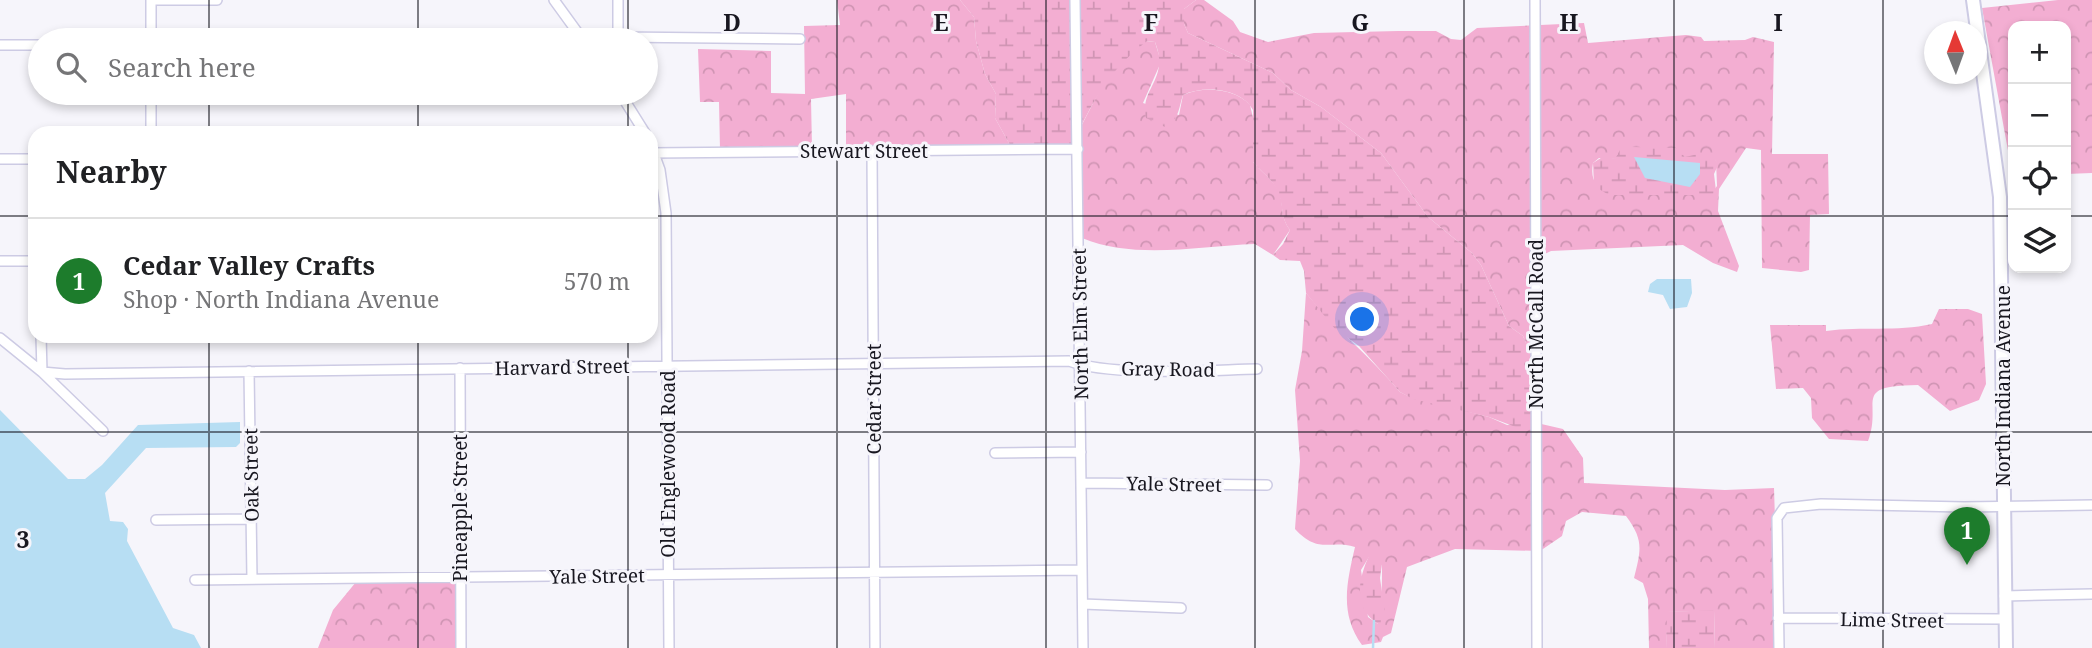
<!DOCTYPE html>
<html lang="en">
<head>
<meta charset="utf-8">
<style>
	:root { --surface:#fff; --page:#f2f2f2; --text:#202124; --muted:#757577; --line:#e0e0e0; --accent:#1d7c2c }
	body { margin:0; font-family:"Noto Serif",serif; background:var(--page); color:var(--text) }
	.controls { position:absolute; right:21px; top:21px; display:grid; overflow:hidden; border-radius:14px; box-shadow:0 4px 10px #0003 }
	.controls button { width:63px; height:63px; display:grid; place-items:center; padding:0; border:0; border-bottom:2px solid var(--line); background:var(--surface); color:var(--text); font:35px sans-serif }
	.compass { position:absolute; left:1924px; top:21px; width:63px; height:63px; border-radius:50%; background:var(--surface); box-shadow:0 4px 10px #0003; rotate:359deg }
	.you { position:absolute; left:1363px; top:320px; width:24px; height:24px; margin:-18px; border:5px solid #fff; border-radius:50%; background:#1a73e8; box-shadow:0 0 0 10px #1a73e833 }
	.badge { display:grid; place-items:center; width:46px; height:46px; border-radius:50%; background:var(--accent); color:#fff; font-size:23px; font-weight:700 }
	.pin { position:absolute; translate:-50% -58px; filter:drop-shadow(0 2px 4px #0008) }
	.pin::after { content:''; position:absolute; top:37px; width:24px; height:21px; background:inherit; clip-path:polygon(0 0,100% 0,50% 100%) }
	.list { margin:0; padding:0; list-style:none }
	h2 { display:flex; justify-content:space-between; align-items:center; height:91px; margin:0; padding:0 28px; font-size:30px }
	h2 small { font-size:23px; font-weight:400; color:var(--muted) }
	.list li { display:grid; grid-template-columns:46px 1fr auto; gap:21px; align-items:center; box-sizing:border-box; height:126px; padding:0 28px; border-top:2px solid var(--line) }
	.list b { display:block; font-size:26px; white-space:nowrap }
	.list p { margin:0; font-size:23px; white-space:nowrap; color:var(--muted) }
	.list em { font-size:23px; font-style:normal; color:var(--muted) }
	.icon { flex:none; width:38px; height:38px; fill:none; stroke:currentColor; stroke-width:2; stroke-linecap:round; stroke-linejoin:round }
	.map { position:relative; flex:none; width:2092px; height:648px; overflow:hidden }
	.search { position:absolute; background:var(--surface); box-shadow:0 4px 10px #0003; left:28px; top:28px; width:630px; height:77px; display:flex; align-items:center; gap:18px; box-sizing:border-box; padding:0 24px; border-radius:38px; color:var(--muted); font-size:26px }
	.panel { position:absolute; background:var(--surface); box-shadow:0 4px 10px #0003; left:28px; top:126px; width:630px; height:217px; border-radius:21px }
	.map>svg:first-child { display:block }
	.forest { fill:url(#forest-crowns); fill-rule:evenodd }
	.wetland { fill:url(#wetland-marsh) }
	.water { fill:#b7def3 }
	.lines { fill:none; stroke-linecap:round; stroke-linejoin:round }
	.stream { stroke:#b7def3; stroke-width:2.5 }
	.minor-casing { stroke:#cdcbe4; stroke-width:12 }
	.major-casing { stroke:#cdcbe4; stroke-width:16 }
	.minor { stroke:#fff; stroke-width:9 }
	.major { stroke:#fff; stroke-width:12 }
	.grid { fill:none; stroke:#181720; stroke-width:2; stroke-opacity:0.55 }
	.labels { text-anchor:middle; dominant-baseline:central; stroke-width:6; stroke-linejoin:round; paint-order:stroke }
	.street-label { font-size:19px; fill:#181720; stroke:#f6f5fb }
	.grid-label { font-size:23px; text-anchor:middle; font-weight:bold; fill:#181720; stroke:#f6f5fb; stroke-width:6; stroke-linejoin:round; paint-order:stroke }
</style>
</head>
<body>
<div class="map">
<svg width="2092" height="648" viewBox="0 0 2092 648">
	<defs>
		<pattern id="forest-crowns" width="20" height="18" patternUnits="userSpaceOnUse" patternTransform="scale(1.75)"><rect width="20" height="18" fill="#f3aed2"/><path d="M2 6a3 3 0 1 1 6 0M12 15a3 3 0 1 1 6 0" fill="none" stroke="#d095b4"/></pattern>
		<pattern id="wetland-marsh" width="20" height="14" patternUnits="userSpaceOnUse" patternTransform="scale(1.75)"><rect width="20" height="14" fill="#f3aed2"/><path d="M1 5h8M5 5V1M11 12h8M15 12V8" fill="none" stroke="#d095b4"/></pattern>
	</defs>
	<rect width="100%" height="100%" fill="#f6f5fb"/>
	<path class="forest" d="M837,0h123l14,17 2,24 9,33 11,20 -1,24 15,27 -164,3v-54l-35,5 1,49 -92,2 -1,-48h-19l-2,-53 73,2v42l34,1 -1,-68 36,-1z
		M1196,0h8l29,21 7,11 28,10 46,-9 84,-2h38l15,8 10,1 16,-12 107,-5 4,20 98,-8 15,2 3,4 41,-1 8,-3 21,5 -2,112h56l1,60 -19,1 -1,55 -8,2 -39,-4 -1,-118 -15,-2 -27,41 -1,22 21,55 -2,6 -24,-9 -30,-18 -132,6 -19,9 3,83h-9l-3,-7 -14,-10 -28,-61 -9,-12 -44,-36 -47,-64 -60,-46 -30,-17 -18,-17 -85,-40 -4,-9v-15zM1667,148l18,9 31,3 1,26 -5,7 -102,2c-14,-9 -20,-14 -17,-32l6,-5 16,1z
		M2058,0h34v173l-26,1v-148h-53v150h-4v-20l-27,-148z
		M1146,41l9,1 6,20 -18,41 36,12 4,-20c20,-9 52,-7 67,10l4,17 -1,40c9,11 19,16 26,30 5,14 1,25 11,38l-17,25 -18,-11c-56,2 -120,16 -173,-6l-10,-94 32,-62 16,-20z
		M1306,293c29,36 64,63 94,99l8,4 81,21 18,8 30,-2 26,6 20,29 1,25 141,7 49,-2 5,160h-64l-1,-37 -46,1 -2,36h-17l-1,-49 -5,-16 -9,-5c7,-28 10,-38 -8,-62l-44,-4 -16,9 -4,15 -22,15 -85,-2 -48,18 -16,66 -8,4 -2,5 -19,3c-23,-32 -15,-63 -7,-98 -25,-8 -36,8 -60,-18l5,-68 -5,-71 7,-39zM1369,557l13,8c0,20 0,38 -4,59l-10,-7 -7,-47z
		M1939,309h29l14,5 4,70 -7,16 -29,11 -32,-26c-68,1 -35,16 -50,56l-39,-2 -17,-21 -1,-20 -8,-10 -27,1 -6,-64h56v6c36,-5 70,1 106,-7z
		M356,582l100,1 3,65h-141l15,-38z"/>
	<path class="wetland" d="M960,0h236l-12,9v15l4,9 85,40 18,17 30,17 60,46 47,64 44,36 9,12 28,61 14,10 3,7h9l2,80 -16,6 -32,-12 -76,-18 -13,-7 -41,-46 -24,-17 -29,-36 -2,-22 -4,-10 -20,-1 -7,-5 10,-11 7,-14c-10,-13 -6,-24 -12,-38 -6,-14 -16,-19 -25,-30v-52c-12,-22 -49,-25 -70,-15 -5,15 -3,23 -18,32l-19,-9c-7,-30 24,-38 9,-76l-8,-1c-41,32 -52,58 -75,103l-62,1 -15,-27 1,-24 -11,-20 -9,-33 -2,-24z
		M1631,147l45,1 9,9 22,-5 7,4 4,9 -4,9 2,17 -4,4h-103l-15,-9 -1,-23 11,-7 11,3 5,-9z
		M1369,556l13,8 -2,14 5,35 -4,10 -3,1c-25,-16 -20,-45 -9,-68z
		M1714,610l1,38h-49l1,-36z"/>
	<path class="water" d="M1634,157l66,6v11l-10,13 -45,-9z
		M1657,279h34l1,14 -5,14 -17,2 -7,-14 -15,-3 2,-8z
		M0,410l68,69h17l17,-14 36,-40 102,-3v21l-4,4 -90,1 -41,45 5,28 13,1 5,7 -1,12 46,87 21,7 7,13h-201z"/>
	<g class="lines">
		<path class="stream" d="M1373,648l1,-27"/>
		<defs>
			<path id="minor" d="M151,0h66
				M151,0v40
				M554,0l29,40
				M618,0v40
				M1075,0l8,648
				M1535,0l2,648
				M618,37l182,2
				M0,45h40
				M620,93l25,40
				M151,133v-40
				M651,145l9,25 6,43 3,435
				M872,151l3,497
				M651,153l427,-4
				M0,159h35
				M0,261h35
				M41,336l1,36 23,2 1004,-13c42,16 139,9 188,8
				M0,338l42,34 61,59
				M460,368l1,280
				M249,371l3,208
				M995,453l86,-1
				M1081,483l186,2
				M156,520l95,-1
				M195,580l887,-10
				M2004,596l88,-2
				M1083,604l98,4
				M1778,618l228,1
				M1779,648l-2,-130 7,-10 37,-4 143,3 128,-2"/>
			<path id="major" d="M1973,0l27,197 6,451"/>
		</defs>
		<use href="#minor" class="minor-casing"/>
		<use href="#major" class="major-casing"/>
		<use href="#minor" class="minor"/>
		<use href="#major" class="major"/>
	</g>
	<path class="grid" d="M209,0v40M418,0v40M628,0v40M837,0v648M1046,0v648M1255,0v648M1464,0v648M1674,0v648M1883,0v648M209,93v40M418,93v40M628,93v40M0,216h35M651,216h1362M2066,216h26M209,336v312M418,336v312M628,336v312M0,432h2092"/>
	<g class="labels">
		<g class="street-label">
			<text x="864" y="151">Stewart Street</text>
			<text transform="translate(1080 324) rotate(-91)">North Elm Street</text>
			<text transform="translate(1536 324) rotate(-90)">North McCall Road</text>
			<text transform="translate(562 367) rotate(-1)">Harvard Street</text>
			<text transform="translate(1168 369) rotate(1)">Gray Road</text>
			<text transform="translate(2003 386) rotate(-90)">North Indiana Avenue</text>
			<text transform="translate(874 399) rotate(-90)">Cedar Street</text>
			<text transform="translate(668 464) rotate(-90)">Old Englewood Road</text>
			<text transform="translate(251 475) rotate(-91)">Oak Street</text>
			<text transform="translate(1174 484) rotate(1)">Yale Street</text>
			<text transform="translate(460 508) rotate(-90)">Pineapple Street</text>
			<text transform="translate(597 576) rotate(-1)">Yale Street</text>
			<text transform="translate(1892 620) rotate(1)">Lime Street</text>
		</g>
	</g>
	<g class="grid-label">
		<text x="732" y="31">D</text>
		<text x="941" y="31">E</text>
		<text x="1151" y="31">F</text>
		<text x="1360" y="31">G</text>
		<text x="1569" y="31">H</text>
		<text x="1778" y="31">I</text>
		<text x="23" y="548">3</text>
	</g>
</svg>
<div class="controls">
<button>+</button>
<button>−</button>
<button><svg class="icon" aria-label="locate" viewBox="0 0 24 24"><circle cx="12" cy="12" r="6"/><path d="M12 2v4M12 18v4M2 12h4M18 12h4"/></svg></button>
<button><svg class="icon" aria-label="layers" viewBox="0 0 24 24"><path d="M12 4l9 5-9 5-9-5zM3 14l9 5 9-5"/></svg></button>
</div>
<svg class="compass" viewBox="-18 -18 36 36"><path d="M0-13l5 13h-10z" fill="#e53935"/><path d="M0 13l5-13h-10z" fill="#757577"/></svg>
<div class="you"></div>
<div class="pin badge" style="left:1967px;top:565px">1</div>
<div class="search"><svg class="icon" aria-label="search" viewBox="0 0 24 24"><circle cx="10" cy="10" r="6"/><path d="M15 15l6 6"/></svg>Search here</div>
<section class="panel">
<h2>Nearby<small></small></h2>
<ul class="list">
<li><span class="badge">1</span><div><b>Cedar Valley Crafts</b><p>Shop · North Indiana Avenue</p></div><em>570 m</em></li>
</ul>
</section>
</div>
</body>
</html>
